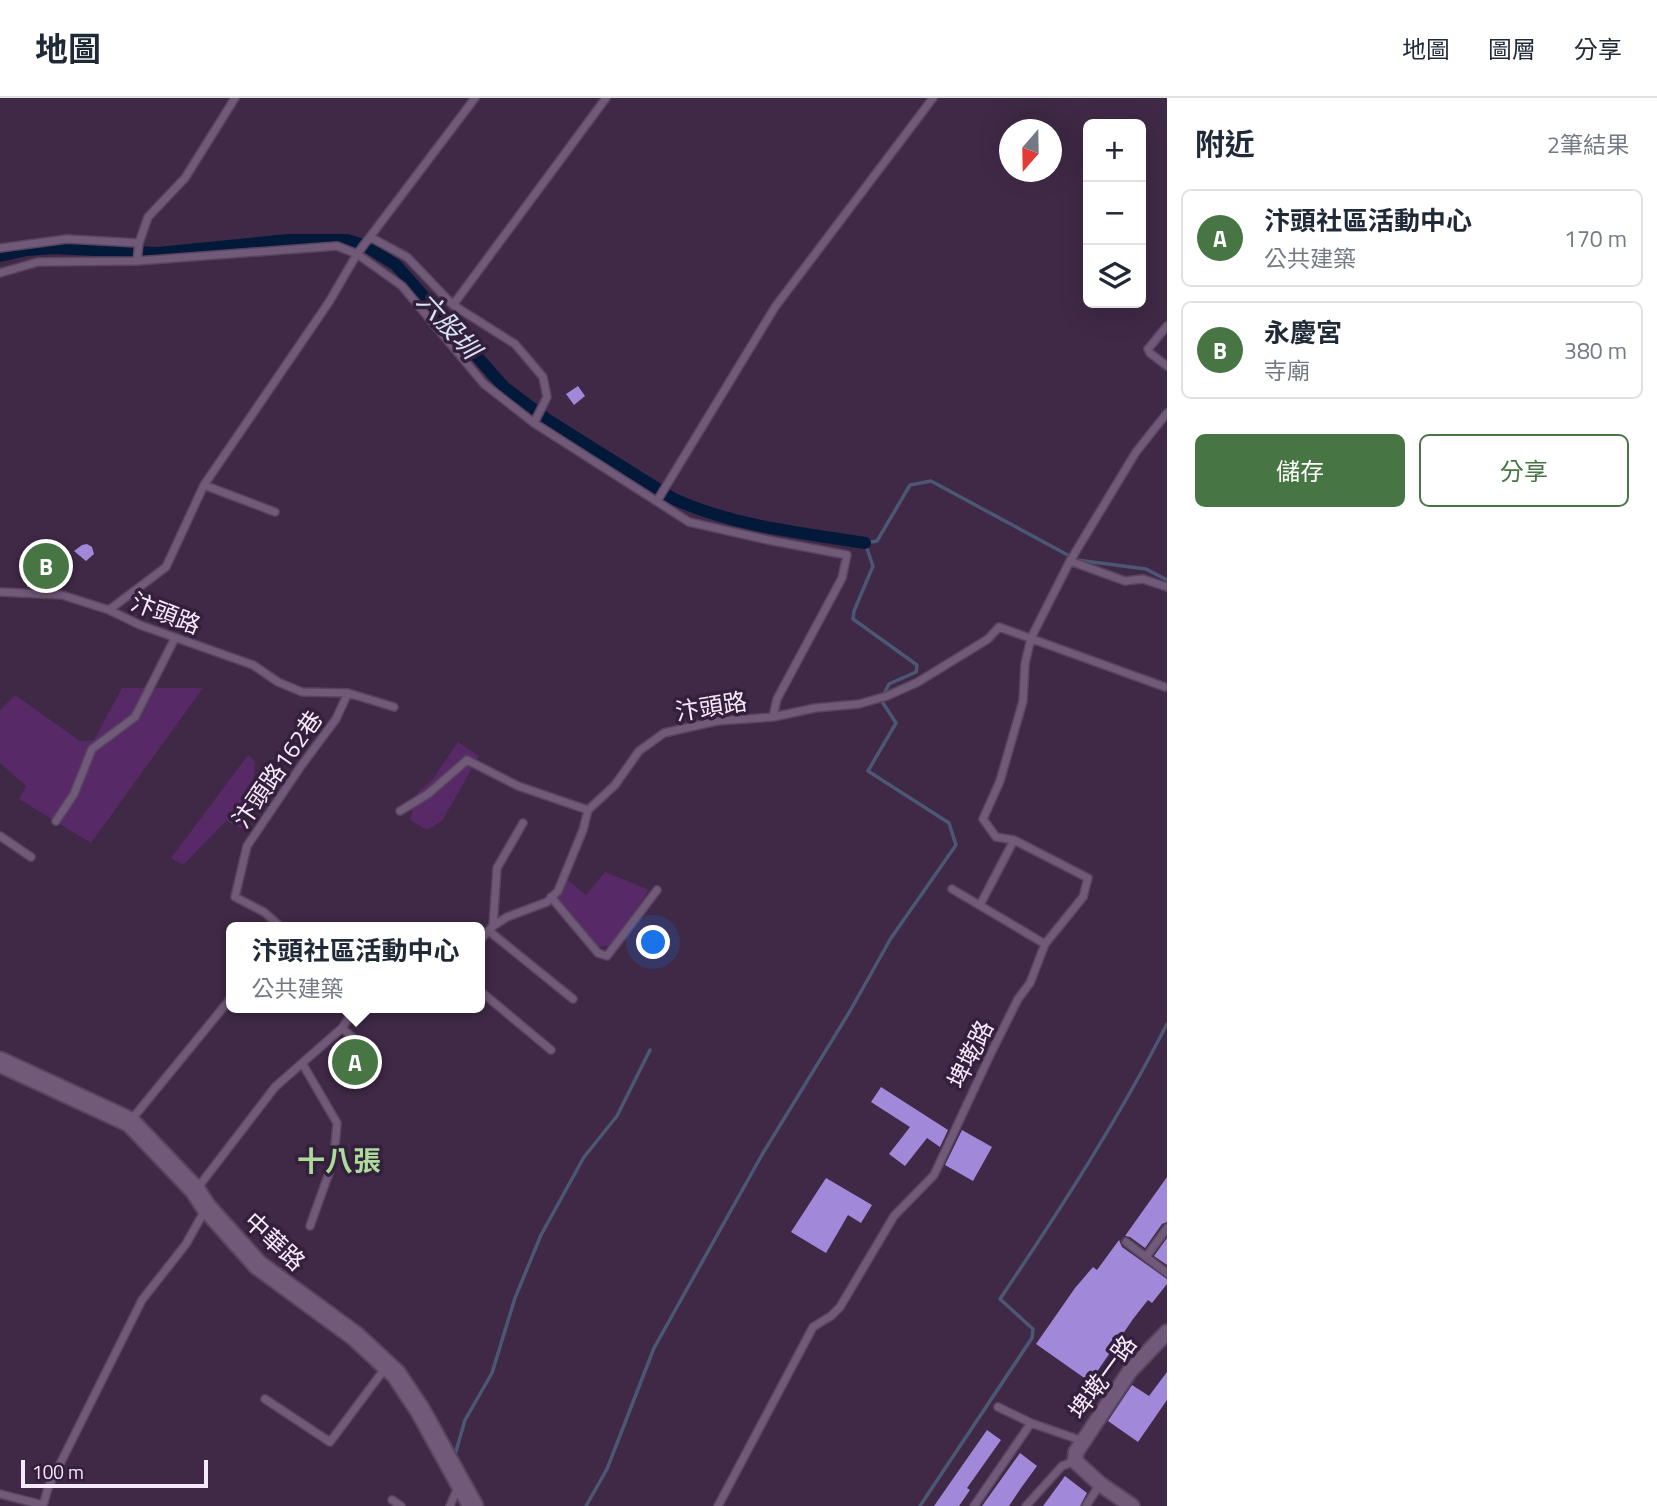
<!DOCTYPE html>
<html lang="zh-TW">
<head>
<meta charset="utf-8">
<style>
	:root { --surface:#fff; --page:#f2f2f3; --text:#1f2937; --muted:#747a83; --line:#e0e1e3; --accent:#487544 }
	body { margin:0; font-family:"Titillium Web","Noto Sans TC",sans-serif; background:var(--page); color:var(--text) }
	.controls { position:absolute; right:21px; top:21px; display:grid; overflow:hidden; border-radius:10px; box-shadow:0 7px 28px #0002 }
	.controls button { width:63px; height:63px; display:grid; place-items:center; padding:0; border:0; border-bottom:2px solid var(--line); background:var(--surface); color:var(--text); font:35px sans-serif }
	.compass { position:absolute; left:999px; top:21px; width:63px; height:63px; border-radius:50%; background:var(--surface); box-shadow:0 7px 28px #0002; rotate:200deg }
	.scale { position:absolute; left:21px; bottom:18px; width:187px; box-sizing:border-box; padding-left:7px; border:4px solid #f7e9fc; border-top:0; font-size:19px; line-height:24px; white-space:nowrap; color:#f7e9fc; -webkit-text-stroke:5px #341f3c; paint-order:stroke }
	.you { position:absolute; left:654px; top:845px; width:24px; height:24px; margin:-18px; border:5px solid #fff; border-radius:50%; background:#1a73e8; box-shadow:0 0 0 10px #1a73e833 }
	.badge { display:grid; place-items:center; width:46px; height:46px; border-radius:50%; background:var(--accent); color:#fff; font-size:23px; font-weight:700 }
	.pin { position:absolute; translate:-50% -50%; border:4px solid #fff; box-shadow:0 2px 7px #0006 }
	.popup { position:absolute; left:226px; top:824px; width:259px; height:91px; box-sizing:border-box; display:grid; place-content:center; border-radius:10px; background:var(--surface); filter:drop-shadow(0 2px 5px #0005); font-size:23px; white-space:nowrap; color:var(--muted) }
	.popup b { font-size:26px; color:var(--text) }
	.popup::after { content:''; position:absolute; left:50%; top:100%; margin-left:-14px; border:14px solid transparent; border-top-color:var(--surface) }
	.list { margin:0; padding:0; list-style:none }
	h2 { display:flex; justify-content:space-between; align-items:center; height:91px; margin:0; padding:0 28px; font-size:30px }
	h2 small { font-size:23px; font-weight:400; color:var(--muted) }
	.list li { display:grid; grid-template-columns:46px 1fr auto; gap:21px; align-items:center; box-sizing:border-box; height:98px; margin:0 14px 14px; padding:0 14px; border:2px solid var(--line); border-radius:10px }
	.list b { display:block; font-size:26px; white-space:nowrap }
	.list p { margin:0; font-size:23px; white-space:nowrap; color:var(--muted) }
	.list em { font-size:23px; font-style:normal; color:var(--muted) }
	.actions { display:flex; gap:14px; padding:21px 28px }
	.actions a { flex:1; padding:16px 0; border:2px solid var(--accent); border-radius:10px; text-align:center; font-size:24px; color:var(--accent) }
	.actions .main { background:var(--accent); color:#fff }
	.icon { flex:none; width:38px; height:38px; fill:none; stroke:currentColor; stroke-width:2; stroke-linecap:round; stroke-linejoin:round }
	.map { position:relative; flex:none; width:1167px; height:1408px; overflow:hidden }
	header { display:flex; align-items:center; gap:42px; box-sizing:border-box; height:98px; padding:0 35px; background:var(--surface); border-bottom:2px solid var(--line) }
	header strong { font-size:33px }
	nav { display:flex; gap:38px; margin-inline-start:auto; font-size:24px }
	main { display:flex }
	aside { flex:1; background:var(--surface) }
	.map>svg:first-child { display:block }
	.green { fill:#572966 }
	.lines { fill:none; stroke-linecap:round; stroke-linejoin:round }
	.stream { stroke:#4c5774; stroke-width:3.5 }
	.canal { stroke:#02193a; stroke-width:12 }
	.building { fill:#a188d9 }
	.lane-casing { stroke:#57455e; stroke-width:10 }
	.street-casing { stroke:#57455e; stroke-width:18 }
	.secondary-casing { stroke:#57455e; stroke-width:23 }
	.lane { stroke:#715979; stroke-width:7 }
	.street { stroke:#715979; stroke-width:14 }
	.secondary { stroke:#715979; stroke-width:19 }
	.labels { text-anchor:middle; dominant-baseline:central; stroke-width:7; stroke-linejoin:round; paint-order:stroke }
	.street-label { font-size:24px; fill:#f7e9fc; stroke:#341f3c }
	.water-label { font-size:26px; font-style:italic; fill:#d7e4f8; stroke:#341f3c }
	.quarter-label { font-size:28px; font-weight:bold; fill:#acdb9a; stroke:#341f3c }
</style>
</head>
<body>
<header>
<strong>地圖</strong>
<nav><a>地圖</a><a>圖層</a><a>分享</a></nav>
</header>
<main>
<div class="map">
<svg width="1167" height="1408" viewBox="0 0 1167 1408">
	<rect width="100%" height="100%" fill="#3f2946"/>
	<path class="green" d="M122,590h81l-112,155 -72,-44 7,-13 -26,-23v-53l15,-15 65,46 14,-1z
		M458,644l21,14 -37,65 -15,9 -17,-10 7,-27 16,-14z
		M248,657l7,7 -1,16 13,14 -24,37 -17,-8 -43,44 -12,-7z
		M605,774l44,18 -38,56 -18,1 -45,-47 14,-25 24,20z"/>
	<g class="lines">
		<path class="stream" d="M454,1360l11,-38 27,-47 23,-75 26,-63 43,-78 33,-41 33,-66
			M586,1408l21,-37 47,-121 109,-195 87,-142 41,-73 65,-93 -7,-22 -81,-52 28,-48 -15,-23 8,-16 27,-12 1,-7 -64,-46 1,-8 19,-45 -8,-23 12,-2 33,-56 21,-4 146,79 69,9 21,11
			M920,1408l112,-168 1,-9 -33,-30c60,-89 118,-179 167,-275"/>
		<path class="canal" d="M0,158l27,-6 27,-2 104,5 130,-13h59l19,6 30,19 108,122 44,33 126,79c59,27 127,34 191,44"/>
	</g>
	<path class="building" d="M578,288l7,10 -11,9 -8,-11z
		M31,446l33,2 -3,43 -34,-2z
		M87,446l5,3 2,7 -8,7 -12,-10 8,-6z
		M353,948l20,17 -16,17 -19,-18z
		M881,989l67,43 -8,17 -13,-9 -22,28 -16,-12 21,-27 -39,-25z
		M962,1032l30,17 -19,34 -28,-16z
		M1167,1079v45l-5,2 -17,24 -15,-11 -5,-1z
		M826,1080l46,27 -11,18 -13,-8 -22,38 -35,-21z
		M1167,1140v27l-13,-9z
		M1119,1142l3,7 45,32v5l-15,19 -4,-3 -15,19 -43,63 -54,-38 39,-56 18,-21 4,3z
		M1167,1274v28l-29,42 -30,-21 24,-36 17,11z
		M987,1332l14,10 -34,48 3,2 -11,16h-25z
		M1020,1355l17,13 -16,22 -12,18h-27z
		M1065,1378l22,17 -7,13h-37z"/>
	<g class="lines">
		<defs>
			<path id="lane" d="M370,139l37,20 46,48 62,39 28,33 4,20 -13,26
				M0,150l67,-9 72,4
				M137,163l2,-18 9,-26 37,-39 50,-80
				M0,175l38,-11 99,-1 200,-15 20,8 45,32 82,98 50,39 155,99 79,18 79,15 -5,23 -65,121 -4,18
				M453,207l153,-207
				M1167,228l-19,23 2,4 17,13
				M204,387l71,27
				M657,403l118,-194 158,-209
				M1070,463l66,-109 31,-39
				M0,494l62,3 47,15 31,15 113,40 25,17 24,10 46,1 46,14
				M109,512l57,-43 38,-82 125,-183 28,-48 118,-156
				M400,713l28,-17 39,-34 51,26 70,24
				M56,723l18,-27 18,-45 43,-32 40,-79
				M0,738l31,21
				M952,791l93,55
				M551,799l47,56 9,3 50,-66
				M980,807l34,-65
				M493,828l4,-58 26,-45
				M281,829l-17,-15 -29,-15 12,-51 54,-80 35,-47 12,-26
				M489,833l84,68
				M479,843l14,-15 14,-9 40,-15 11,-11 25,-61 5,-20 27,-25 24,-34 25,-18 53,-12 56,-4 42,-9 44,-4 28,-8 31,-14 70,-43 11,-12 166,60
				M479,892l72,60
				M342,930l28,25
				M302,965l35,60 -3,36 -24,67
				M132,1021l99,-121
				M196,1092l79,-103 67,-59 14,-20
				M1126,1144l41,31
				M1146,1159l21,-29
				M265,1301l65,43 56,-75
				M998,1309l33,16 52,18
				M0,1396l43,11
				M392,1402l9,6
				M43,1408l5,-18 94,-188 44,-56 19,-34
				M450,1408l8,-19
				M718,1408l95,-179 18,-11 9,-9 54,-91 40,-41 56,-120 28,-56 12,-16 15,-39 38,-47 5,-19 -74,-38 -18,-3 -13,-18 17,-38 23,-80 2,-37 6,-26 39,-77 55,20 18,-2 24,8
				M974,1408l57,-83
				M1026,1408l36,-40 13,-5
				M1086,1408l14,-22"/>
			<path id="street" d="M1132,1408l-32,-22 -25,-23 1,-9 54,-81 37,-39"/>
			<path id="secondary" d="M0,964l130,60 65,68 11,17 52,58 97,71 41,38 24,36 53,96"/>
		</defs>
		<use href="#lane" class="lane-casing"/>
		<use href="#street" class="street-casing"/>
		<use href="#secondary" class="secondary-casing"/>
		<use href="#lane" class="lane"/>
		<use href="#street" class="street"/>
		<use href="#secondary" class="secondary"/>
	</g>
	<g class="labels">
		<g class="street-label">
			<text transform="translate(166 515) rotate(21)">汴頭路</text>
			<text transform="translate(711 608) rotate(-9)">汴頭路</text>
			<text transform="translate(277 671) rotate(-55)">汴頭路162巷</text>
			<text transform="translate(970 956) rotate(-64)">埤墘路</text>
			<text transform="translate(275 1143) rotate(43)">中華路</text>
			<text transform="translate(1102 1279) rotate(-54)">埤墘一路</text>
		</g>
		<g class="water-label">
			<text transform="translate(449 227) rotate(48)">六股圳</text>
		</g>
		<g class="quarter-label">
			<text x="339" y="1062">十八張</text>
		</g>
	</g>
</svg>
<div class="controls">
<button>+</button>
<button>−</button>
<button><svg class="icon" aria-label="layers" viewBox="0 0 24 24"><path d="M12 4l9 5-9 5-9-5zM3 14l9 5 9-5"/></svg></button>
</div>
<svg class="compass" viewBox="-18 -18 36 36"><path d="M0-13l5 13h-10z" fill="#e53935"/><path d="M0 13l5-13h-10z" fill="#747a83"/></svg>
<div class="scale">100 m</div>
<div class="you"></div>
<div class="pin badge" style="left:355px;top:964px">A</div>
<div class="popup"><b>汴頭社區活動中心</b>公共建築</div>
<div class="pin badge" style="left:46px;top:468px">B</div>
</div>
<aside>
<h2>附近<small>2筆結果</small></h2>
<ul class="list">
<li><span class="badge">A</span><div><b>汴頭社區活動中心</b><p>公共建築</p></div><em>170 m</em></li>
<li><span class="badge">B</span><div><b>永慶宮</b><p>寺廟</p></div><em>380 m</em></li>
</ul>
<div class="actions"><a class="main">儲存</a><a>分享</a></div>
</aside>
</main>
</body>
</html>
